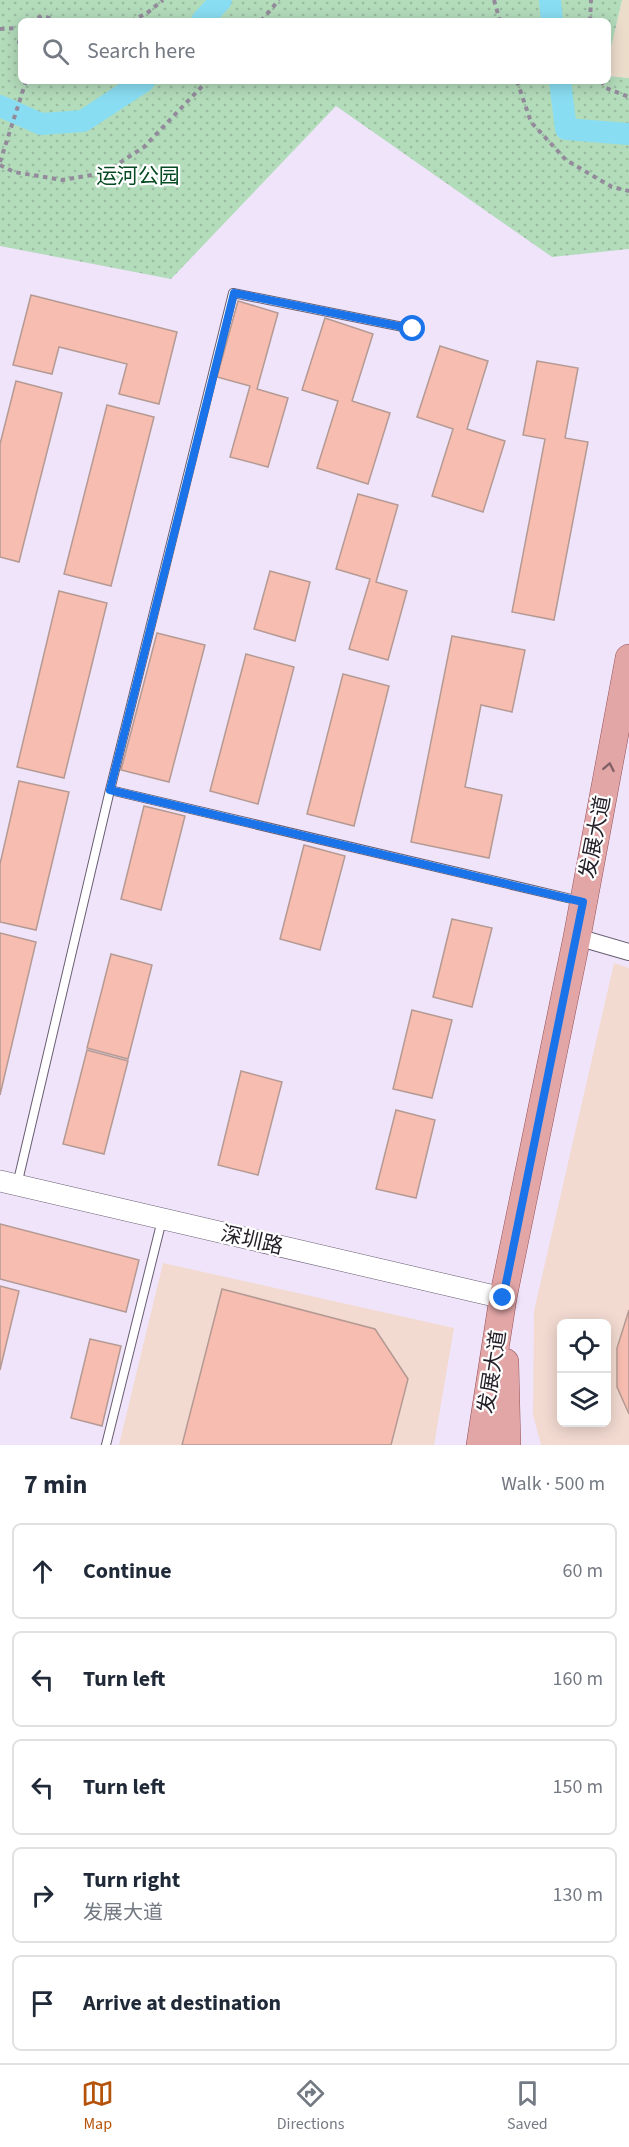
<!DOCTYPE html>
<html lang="en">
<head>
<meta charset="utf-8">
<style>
	:root { --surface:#fff; --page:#f6f6f7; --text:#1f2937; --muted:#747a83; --line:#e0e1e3; --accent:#b45309 }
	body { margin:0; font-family:"Source Sans 3","Noto Sans SC",sans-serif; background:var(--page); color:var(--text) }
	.controls { position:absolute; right:18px; bottom:18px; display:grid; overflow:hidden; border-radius:9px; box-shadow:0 3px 15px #0003 }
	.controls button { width:54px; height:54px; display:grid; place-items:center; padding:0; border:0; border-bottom:2px solid var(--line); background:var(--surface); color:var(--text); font:30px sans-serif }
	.stop { position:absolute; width:18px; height:18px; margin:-14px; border:4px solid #1a73e8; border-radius:50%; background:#fff }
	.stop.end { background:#1a73e8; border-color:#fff; box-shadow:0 2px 6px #0008 }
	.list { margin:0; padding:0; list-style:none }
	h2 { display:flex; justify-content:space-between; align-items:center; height:78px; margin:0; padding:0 24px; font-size:26px }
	h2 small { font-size:20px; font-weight:400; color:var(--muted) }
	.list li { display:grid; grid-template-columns:39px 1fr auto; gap:18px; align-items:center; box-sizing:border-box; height:96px; margin:0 12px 12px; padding:0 12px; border:2px solid var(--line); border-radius:9px }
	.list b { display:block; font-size:22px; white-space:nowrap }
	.list p { margin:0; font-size:20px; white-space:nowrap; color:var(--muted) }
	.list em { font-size:20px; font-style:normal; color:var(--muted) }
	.icon { flex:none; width:33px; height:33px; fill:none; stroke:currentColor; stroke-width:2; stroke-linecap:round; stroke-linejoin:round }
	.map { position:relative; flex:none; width:629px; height:1445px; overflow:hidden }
	.search { position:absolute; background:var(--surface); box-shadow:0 3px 15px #0003; left:18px; right:18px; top:18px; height:66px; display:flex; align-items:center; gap:15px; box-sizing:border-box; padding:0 21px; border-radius:9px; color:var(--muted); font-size:22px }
	.sheet { height:618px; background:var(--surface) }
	nav { display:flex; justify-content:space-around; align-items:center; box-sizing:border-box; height:84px; border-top:2px solid var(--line); background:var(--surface); font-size:16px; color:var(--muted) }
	nav a { display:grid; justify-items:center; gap:3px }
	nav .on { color:var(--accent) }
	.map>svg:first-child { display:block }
	.commercial { fill:#f2dad1; fill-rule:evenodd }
	.education { fill:#ecddcb }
	.park { fill:url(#park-dots) }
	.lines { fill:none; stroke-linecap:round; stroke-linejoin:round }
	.canal { stroke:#89ddf2; stroke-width:22 }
	.building { fill:#f6bdb0; stroke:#b59a94; stroke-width:1.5 }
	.service-casing { stroke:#685d71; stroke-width:10 }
	.minor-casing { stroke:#685d71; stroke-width:18 }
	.tertiary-casing { stroke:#685d71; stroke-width:22 }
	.primary-casing { stroke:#935054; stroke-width:28 }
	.path { stroke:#938a9b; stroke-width:4; stroke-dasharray:4.5 4.5; stroke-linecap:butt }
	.service { stroke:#fff; stroke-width:8 }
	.minor { stroke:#fff; stroke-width:16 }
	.tertiary { stroke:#fff; stroke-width:21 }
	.primary { stroke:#e2a6a7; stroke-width:27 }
	.oneway { stroke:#836267 }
	.route { stroke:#1a73e8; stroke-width:8 }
	.labels { text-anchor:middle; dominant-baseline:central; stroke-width:4.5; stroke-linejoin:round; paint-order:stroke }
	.park-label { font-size:21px; fill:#054a21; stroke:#fff }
	.street-label { font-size:21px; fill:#241f27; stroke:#fff }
</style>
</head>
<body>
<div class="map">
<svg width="629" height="1445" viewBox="0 0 629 1445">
	<defs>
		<pattern id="park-dots" width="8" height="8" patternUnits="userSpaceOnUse" patternTransform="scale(1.5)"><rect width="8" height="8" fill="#b3dcbb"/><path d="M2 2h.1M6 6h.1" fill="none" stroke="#9abca1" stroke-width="1.8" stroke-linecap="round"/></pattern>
	</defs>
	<rect width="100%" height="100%" fill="#f0e4fb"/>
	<path class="commercial" d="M614,963l15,5v477h-88l-8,-30 1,-104zM562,1324h44v98h-44z
		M163,1263l291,65 -20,117h-315z"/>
	<path class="education" d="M622,0h7v78l-21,-2v-15z"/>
	<path class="park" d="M0,0h622l-14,61v-40h-587v60h587v-5l21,2v171l-77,8 -216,-151 -165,173 -171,-33z"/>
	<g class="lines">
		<path class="canal" d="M550,0l2,21
			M202,21l19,-21
			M560,81l6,48 63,5
			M0,106l41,18 42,-3 61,-40"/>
	</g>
	<path class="building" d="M31,295l146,37 -18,72 -40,-10 8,-30 -68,-17 -7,27 -39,-9z
		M238,301l40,12 -21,76 31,9 -20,69 -38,-10 20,-71 -33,-9z
		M325,318l48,16 -21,67 38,12 -22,71 -51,-16 21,-67 -36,-11z
		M440,346l48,15 -21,68 38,12 -22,71 -51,-16 21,-67 -36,-12z
		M537,361l41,7 -13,70 23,4 -34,178 -42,-8 33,-173 -22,-4z
		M16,381l46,12 -43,169 -19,-5v-113z
		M107,405l47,12 -43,169 -47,-12z
		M358,494l40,11 -22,77 31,9 -19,69 -39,-11 21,-70 -34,-10z
		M270,571l40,11 -15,59 -41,-12z
		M59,591l48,12 -43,175 -47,-11z
		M157,633l48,12 -36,137 -48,-12z
		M452,636l73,14 -13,62 -31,-7 -16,82 37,8 -13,63 -78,-16z
		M246,654l48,13 -36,137 -48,-13z
		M343,674l46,12 -35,140 -47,-12z
		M19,781l50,11 -33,138 -36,-8v-58z
		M144,806l41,10 -24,94 -40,-11z
		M304,845l41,11 -25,94 -40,-11z
		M452,919l40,9 -20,79 -39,-10z
		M0,933l36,9 -36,153z
		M111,954l41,11 -24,94 -41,-11z
		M412,1010l40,10 -20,78 -39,-9z
		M87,1050l41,11 -24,93 -41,-10z
		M241,1071l41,11 -24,93 -40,-10z
		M396,1110l39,10 -19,78 -40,-9z
		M0,1224l139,36 -13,52 -126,-33z
		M0,1286l19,5 -19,79z
		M222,1289l153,40 33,50 -17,66h-209z
		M629,1310v104l-12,-27v-39z
		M90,1339l31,7 -19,80 -31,-8z"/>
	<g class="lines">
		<defs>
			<path id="service" d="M110,790l470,111
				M17,1185l93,-395 123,-497 180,36
				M106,1445l56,-225"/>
			<path id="minor" d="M577,937l52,15"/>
			<path id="tertiary" d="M0,1181l503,117"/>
			<path id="primary" d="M505,1362l2,83
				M480,1445l23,-147 74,-361 52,-279"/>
		</defs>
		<use href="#service" class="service-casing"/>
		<use href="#minor" class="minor-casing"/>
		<use href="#tertiary" class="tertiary-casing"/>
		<use href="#primary" class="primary-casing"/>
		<path class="path" d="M494,0l6,21
			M29,21l14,-5 15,5
			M131,21l16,-8 16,-13
			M261,21l18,-21
			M590,21l1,-21
			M0,29l21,-1
			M21,32l-2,10 2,6
			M517,81l14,41 35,38 46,27 17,4
			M601,81l5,7 23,9
			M0,162l26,-81
			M0,165l14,7 48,8 42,-7 40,-26 63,-66"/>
		<use href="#service" class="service"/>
		<use href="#minor" class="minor"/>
		<use href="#tertiary" class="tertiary"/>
		<use href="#primary" class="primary"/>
	</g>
	<defs><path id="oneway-chevron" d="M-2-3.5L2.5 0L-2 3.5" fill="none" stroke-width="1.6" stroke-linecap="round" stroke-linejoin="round" transform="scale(1.5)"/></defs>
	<use class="oneway" href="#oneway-chevron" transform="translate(609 767) rotate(-79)"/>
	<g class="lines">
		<path class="route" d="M413,329l-179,-36 -124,497 473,112 -80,396"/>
	</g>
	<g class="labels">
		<g class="park-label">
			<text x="138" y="176">运河公园</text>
		</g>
		<g class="street-label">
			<text transform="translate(595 837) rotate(-79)">发展大道</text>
			<text transform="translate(252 1240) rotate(13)">深圳路</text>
			<text transform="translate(492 1372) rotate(-81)">发展大道</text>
		</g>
	</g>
</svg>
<div class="controls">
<button><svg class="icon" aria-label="locate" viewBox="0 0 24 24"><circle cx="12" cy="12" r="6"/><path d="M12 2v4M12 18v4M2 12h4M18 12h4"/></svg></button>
<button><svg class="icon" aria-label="layers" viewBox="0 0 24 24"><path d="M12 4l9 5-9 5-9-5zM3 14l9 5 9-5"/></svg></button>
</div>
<div class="stop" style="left:413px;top:329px"></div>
<div class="stop end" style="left:503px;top:1298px"></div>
<div class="search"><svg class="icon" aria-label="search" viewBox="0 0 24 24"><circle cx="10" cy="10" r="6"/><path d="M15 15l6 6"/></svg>Search here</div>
</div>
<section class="sheet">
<h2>7 min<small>Walk · 500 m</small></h2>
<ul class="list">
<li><svg class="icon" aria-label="ahead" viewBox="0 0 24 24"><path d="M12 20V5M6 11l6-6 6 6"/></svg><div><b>Continue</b></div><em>60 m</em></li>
<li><svg class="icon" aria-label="left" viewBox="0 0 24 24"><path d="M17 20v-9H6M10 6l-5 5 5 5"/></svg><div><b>Turn left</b></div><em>160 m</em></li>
<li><svg class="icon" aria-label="left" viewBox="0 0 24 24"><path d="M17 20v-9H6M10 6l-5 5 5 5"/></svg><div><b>Turn left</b></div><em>150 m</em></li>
<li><svg class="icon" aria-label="right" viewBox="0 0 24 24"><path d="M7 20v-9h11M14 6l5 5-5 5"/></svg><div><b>Turn right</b><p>发展大道</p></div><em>130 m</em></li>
<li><svg class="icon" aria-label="arrive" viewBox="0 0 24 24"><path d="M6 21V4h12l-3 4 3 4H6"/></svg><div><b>Arrive at destination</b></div></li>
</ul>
</section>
<nav>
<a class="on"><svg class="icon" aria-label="map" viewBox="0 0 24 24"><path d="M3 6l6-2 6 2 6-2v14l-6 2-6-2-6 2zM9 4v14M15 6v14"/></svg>Map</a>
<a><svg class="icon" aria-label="directions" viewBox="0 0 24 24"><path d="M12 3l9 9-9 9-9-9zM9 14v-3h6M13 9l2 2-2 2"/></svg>Directions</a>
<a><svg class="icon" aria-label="saved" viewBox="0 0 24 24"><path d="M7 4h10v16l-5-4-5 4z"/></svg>Saved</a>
</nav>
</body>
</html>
